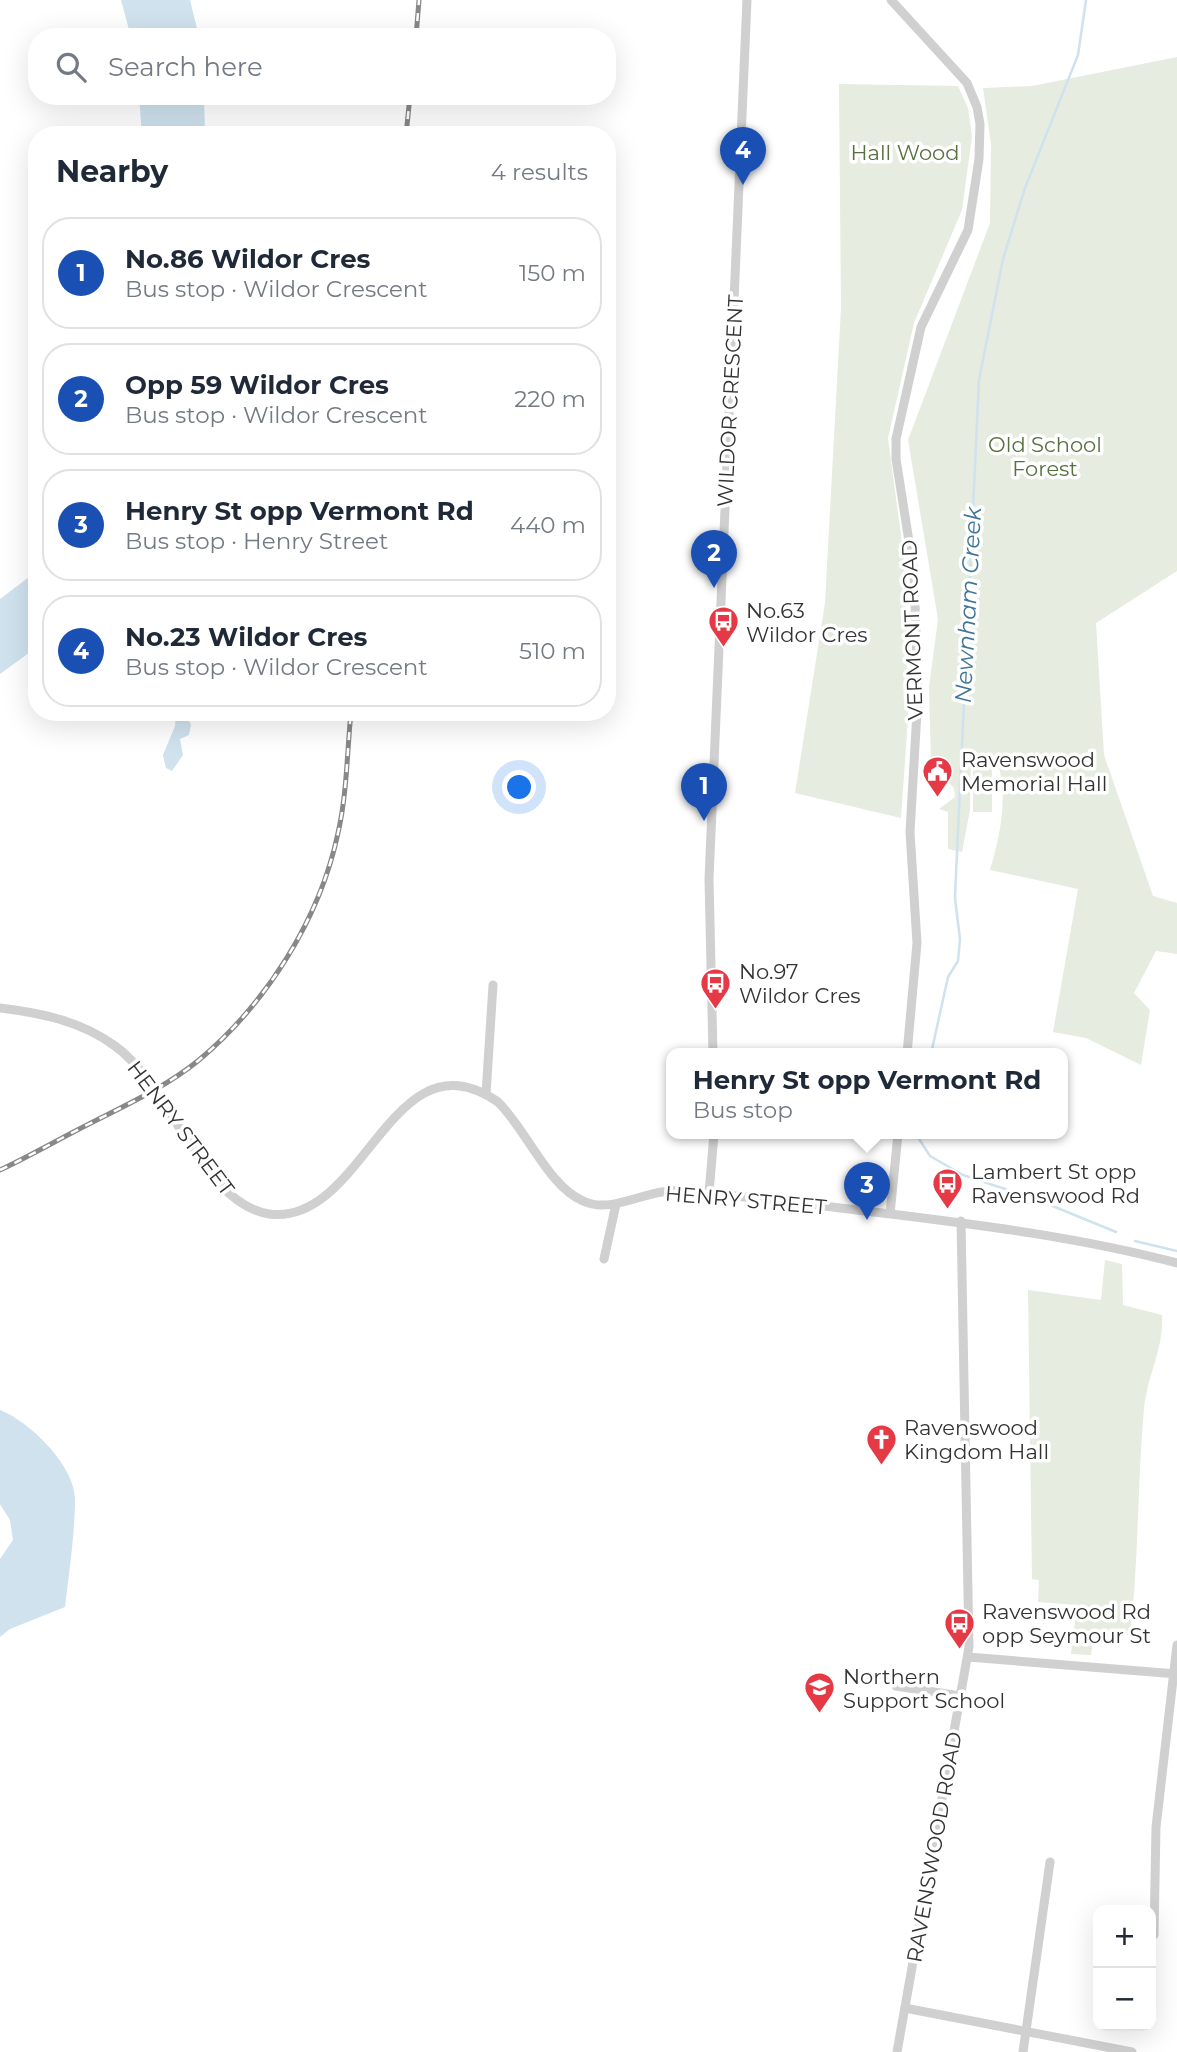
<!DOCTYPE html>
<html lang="en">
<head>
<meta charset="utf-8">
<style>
	:root { --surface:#fff; --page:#f2f2f3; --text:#1f2937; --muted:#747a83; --line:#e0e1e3; --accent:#7c3aed }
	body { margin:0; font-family:Montserrat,sans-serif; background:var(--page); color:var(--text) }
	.controls { position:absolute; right:21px; bottom:21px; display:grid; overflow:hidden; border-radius:14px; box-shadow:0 7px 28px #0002 }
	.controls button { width:63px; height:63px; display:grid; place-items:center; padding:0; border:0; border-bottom:2px solid var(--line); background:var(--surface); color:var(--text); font:35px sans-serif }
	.you { position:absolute; left:520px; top:788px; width:24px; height:24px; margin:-18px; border:5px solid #fff; border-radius:50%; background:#1a73e8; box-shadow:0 0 0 10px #1a73e833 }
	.badge { display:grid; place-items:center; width:46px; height:46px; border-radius:50%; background:var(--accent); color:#fff; font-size:23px; font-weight:700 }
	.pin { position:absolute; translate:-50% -58px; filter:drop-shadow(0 2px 4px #0008) }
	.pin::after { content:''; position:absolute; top:37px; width:24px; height:21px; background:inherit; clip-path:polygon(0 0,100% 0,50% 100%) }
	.popup { position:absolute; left:666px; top:1048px; width:402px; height:91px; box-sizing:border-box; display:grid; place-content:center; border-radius:14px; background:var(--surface); filter:drop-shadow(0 2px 5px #0005); font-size:23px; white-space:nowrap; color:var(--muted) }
	.popup b { font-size:26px; color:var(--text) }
	.popup::after { content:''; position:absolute; left:50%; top:100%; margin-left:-14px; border:14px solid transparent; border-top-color:var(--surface) }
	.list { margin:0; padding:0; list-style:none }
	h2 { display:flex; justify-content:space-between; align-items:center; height:91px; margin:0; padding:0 28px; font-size:30px }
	h2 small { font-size:23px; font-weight:400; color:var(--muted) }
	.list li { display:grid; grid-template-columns:46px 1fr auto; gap:21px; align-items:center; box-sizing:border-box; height:112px; margin:0 14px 14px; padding:0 14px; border:2px solid var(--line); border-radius:28px }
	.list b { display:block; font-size:26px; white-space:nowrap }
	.list p { margin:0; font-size:23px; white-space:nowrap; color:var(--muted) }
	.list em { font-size:23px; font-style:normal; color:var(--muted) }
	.icon { flex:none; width:38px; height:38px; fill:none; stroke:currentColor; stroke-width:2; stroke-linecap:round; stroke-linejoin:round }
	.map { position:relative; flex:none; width:1177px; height:2052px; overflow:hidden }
	.search { position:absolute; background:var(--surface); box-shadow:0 7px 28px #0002; left:28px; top:28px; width:588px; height:77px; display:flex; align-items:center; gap:18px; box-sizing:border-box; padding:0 24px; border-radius:28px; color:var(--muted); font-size:26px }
	.panel { position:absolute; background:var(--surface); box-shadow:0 7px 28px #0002; left:28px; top:126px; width:588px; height:595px; border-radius:28px }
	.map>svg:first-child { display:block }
	.green { fill:#e6ecdf }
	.water { fill:#cfe2ee }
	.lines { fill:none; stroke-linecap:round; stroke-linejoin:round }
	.stream { stroke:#cfe2ee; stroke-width:2.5 }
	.minor { stroke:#d0d0d0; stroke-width:9 }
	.rail-casing { stroke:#888; stroke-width:5 }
	.rail { stroke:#fff; stroke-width:2.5; stroke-dasharray:8; stroke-linecap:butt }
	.labels { text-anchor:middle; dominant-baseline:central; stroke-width:7; stroke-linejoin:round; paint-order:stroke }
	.park-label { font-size:21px; fill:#56703f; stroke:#fff }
	.street-label { font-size:21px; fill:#333; stroke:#fff }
	.poi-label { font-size:21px; fill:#333; stroke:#fff; text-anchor:start }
	.water-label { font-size:23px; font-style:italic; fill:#3f7597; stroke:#fff }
</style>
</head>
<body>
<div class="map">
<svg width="1177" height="2052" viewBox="0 0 1177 2052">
	<rect width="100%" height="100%" fill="#fff"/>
	<path class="green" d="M1177,57v514l-81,52 8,132 49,141 24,7v51l-21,-3 -22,42 16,17 -9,55 -55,-27 -33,-6 25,-143 -88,-19c11,-38 19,-75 6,-113h-25l-1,53 -8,42 -14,-3v-37l-9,-3 16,-12 -1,-9 -23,-24 -2,-77 9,-68 -30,-179 82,-217 1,-79 -8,-56 49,-2z
		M839,84l119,2 10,22 4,28 -10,74 -48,113 -26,115 17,127 3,153 -7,100 -106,-25 30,-190 16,-295z
		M973,764l19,1v47h-19z
		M1105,1260l17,4 1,41 39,10c2,34 -15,61 -18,94 -7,76 -5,151 -14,226l-36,-3 -3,23 -20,-1 6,-49 -39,-3 1,-22 -7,-1 -4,-289 73,10z"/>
	<path class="water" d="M121,0h69l9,37h-68z
		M139,96h65l1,39h-63z
		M37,571v76l-37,27v-75z
		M176,712l11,4 4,9 -2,10 -9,4 3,16 -11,16 -6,-3 -3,-13 12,-29z
		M0,1410c29,11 74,55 75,88 0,34 -6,76 -10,109l-55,22 -10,8v-78l13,-19 -3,-20 -10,-16z"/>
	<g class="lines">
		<path class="stream" d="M931,1054l17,-77 10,-16 2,-22 -5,-41 2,-46 22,-472 24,-121 22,-71 53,-133 8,-55
			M916,1134l14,22 33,19 75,25 78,32
			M1135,1241l42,10"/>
		<path class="minor" d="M891,0l76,83 10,24 3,17 -1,35 -11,71 -47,97 -25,112v20l18,114 4,121 -8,138 7,111 -10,111
			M0,1008c41,5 81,13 115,38 56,40 87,158 154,168 96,13 122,-186 229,-112 28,27 50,84 85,99 30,14 64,-13 97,-10 70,5 141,15 211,23 97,12 191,24 286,49
			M713,1054l-4,-175 38,-879
			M486,1094l7,-109
			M709,1193l5,-59
			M890,1214l8,-80
			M604,1259l12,-55
			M968,1657l209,17
			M896,1686l64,10
			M1154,1935l2,-108 21,-182
			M905,2008l227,44
			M897,2052l72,-405 -8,-426
			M1023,2052l27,-190"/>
		<defs>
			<path id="rail" d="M416,37l3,-37
				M406,135l4,-39
				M0,1170c30,-14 59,-31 89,-46 37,-19 77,-37 110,-64 67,-56 121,-141 139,-227 9,-39 9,-81 13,-121"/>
		</defs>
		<use href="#rail" class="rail-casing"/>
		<use href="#rail" class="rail"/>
	</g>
	<defs>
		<symbol id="bus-pin" viewBox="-11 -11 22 30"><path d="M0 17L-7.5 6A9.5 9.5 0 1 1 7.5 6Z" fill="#e63946" stroke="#fff"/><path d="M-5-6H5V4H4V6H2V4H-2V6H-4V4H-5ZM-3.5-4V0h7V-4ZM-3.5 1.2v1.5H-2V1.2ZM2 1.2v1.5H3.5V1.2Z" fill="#fff"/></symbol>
		<symbol id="civic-pin" viewBox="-11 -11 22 30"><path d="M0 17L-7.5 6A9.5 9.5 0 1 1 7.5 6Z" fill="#e63946" stroke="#fff"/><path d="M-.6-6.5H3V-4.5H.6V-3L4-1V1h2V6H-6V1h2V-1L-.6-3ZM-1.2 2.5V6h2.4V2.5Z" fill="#fff"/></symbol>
		<symbol id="church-pin" viewBox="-11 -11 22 30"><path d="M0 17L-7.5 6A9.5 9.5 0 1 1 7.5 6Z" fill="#e63946" stroke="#fff"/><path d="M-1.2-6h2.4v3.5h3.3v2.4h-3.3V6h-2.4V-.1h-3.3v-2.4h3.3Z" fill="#fff"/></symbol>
		<symbol id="school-pin" viewBox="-11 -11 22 30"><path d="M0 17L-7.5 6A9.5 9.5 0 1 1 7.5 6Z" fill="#e63946" stroke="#fff"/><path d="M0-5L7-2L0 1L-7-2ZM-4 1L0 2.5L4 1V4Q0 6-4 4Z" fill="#fff"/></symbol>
	</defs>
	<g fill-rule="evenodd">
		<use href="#bus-pin" x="706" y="604" width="35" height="47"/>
		<use href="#civic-pin" x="920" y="754" width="35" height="47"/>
		<use href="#bus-pin" x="698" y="966" width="35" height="47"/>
		<use href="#bus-pin" x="930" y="1166" width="35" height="47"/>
		<use href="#church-pin" x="864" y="1422" width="35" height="47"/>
		<use href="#bus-pin" x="942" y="1606" width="35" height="47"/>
		<use href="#school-pin" x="802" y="1670" width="35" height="47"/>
	</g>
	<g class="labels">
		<g class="park-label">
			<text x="905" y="152">Hall Wood</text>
			<text x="1045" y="444">Old School<tspan x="1045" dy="24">Forest</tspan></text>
		</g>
		<g class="street-label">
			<text transform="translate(730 401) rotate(-87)">WILDOR CRESCENT</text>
			<text transform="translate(912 630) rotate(-92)">VERMONT ROAD</text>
			<text transform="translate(181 1128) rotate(53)">HENRY STREET</text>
			<text transform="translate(746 1200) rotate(5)">HENRY STREET</text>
			<text transform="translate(934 1847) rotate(-80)">RAVENSWOOD ROAD</text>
		</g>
		<g class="poi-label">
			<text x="746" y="610">No.63<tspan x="746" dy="24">Wildor Cres</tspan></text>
			<text x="961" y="759">Ravenswood<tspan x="961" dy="24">Memorial Hall</tspan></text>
			<text x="739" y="971">No.97<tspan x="739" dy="24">Wildor Cres</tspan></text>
			<text x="971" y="1171">Lambert St opp<tspan x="971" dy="24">Ravenswood Rd</tspan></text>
			<text x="904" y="1427">Ravenswood<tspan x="904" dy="24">Kingdom Hall</tspan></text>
			<text x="982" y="1611">Ravenswood Rd<tspan x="982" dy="24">opp Seymour St</tspan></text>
			<text x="843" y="1676">Northern<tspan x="843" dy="24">Support School</tspan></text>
		</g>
		<g class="water-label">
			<text transform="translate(968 605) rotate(-87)">Newnham Creek</text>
		</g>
	</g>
</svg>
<div class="controls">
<button>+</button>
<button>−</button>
</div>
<div class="you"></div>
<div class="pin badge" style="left:704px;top:821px;background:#1a4fb4">1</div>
<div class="pin badge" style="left:714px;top:588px;background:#1a4fb4">2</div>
<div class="pin badge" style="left:867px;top:1220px;background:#1a4fb4">3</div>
<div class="popup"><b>Henry St opp Vermont Rd</b>Bus stop</div>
<div class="pin badge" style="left:743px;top:185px;background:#1a4fb4">4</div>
<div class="search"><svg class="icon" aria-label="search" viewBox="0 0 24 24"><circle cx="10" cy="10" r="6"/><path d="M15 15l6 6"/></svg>Search here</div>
<section class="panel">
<h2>Nearby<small>4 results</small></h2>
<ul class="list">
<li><span class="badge" style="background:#1a4fb4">1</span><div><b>No.86 Wildor Cres</b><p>Bus stop · Wildor Crescent</p></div><em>150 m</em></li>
<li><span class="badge" style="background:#1a4fb4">2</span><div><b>Opp 59 Wildor Cres</b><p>Bus stop · Wildor Crescent</p></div><em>220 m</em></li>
<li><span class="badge" style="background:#1a4fb4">3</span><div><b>Henry St opp Vermont Rd</b><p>Bus stop · Henry Street</p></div><em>440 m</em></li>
<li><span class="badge" style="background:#1a4fb4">4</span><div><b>No.23 Wildor Cres</b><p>Bus stop · Wildor Crescent</p></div><em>510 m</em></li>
</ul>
</section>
</div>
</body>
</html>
